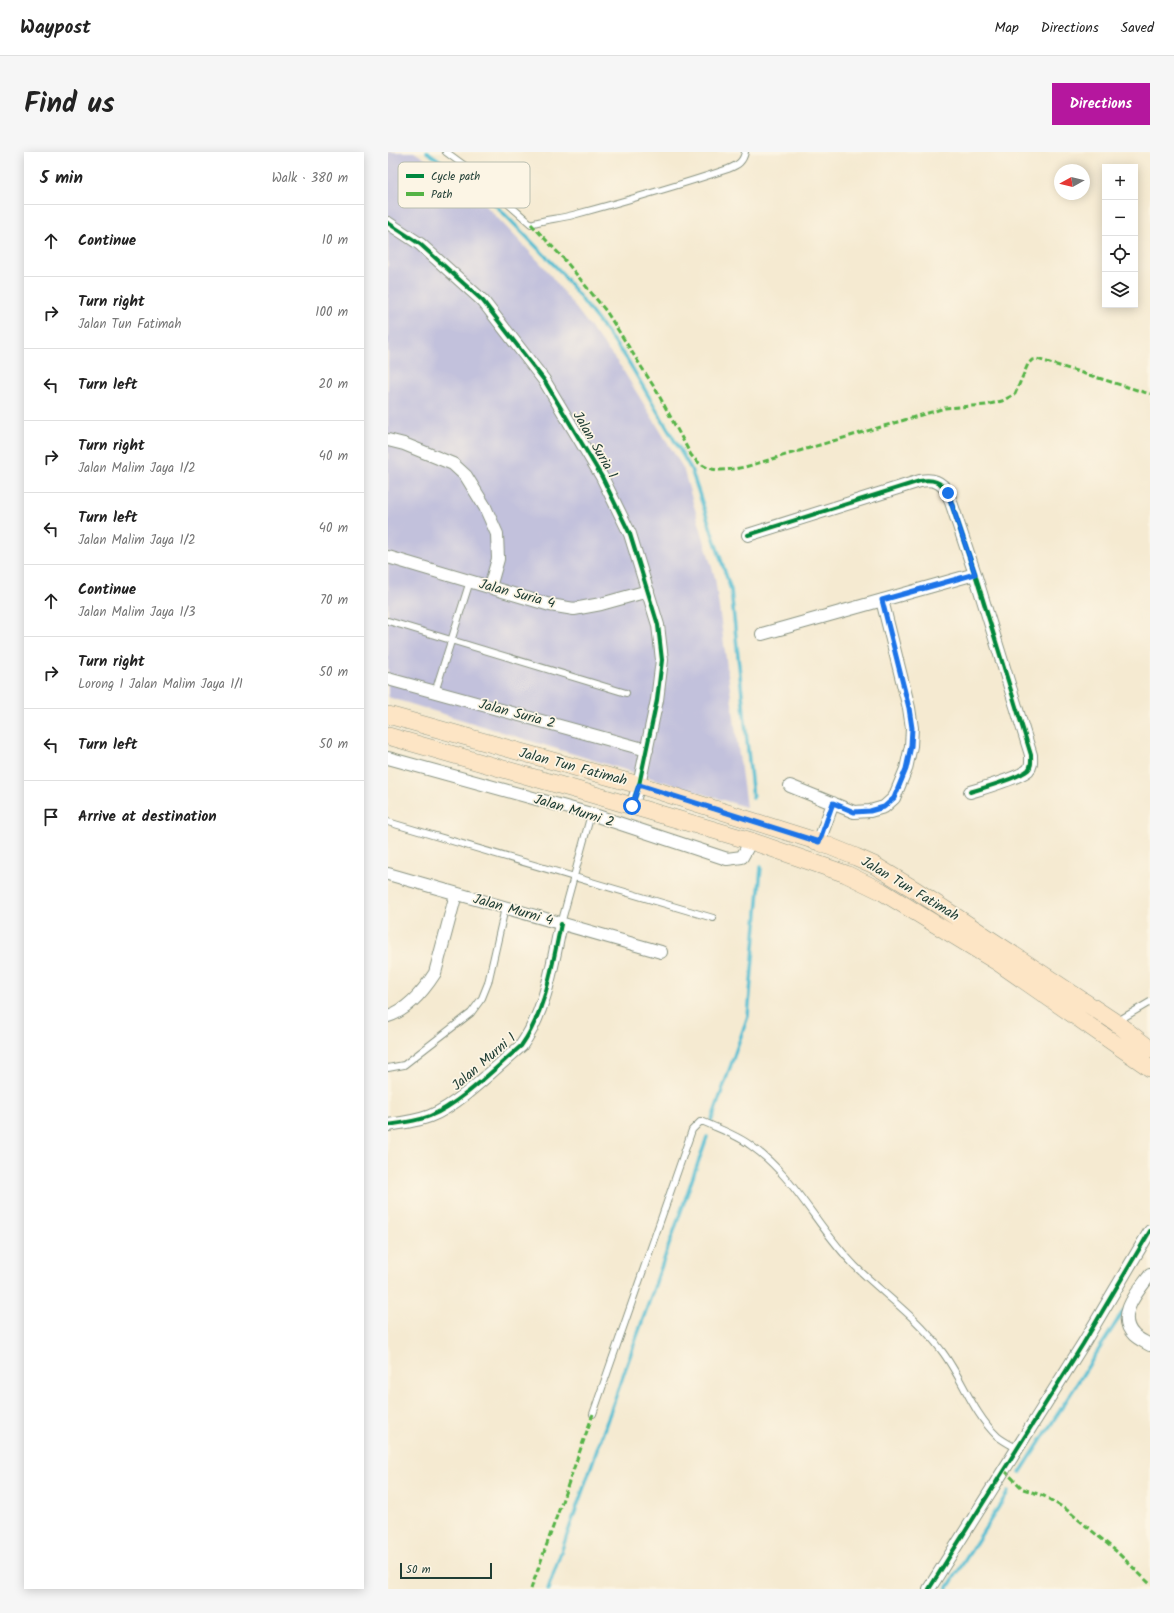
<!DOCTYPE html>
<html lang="en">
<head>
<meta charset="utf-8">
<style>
	:root { --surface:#fff; --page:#f6f6f6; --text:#222; --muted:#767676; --line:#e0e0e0; --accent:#b5179e }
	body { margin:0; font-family:Kalam,sans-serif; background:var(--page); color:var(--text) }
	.controls { position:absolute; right:12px; top:12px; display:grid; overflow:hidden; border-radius:0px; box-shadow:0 2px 10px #0003 }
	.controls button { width:36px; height:36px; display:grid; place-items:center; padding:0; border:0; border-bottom:1px solid var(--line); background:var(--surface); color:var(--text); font:20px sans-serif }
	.compass { position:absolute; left:666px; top:12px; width:36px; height:36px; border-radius:50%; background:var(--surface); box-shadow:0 2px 10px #0003; rotate:262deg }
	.scale { position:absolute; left:12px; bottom:10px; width:92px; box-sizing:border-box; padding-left:4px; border:2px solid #1f3d34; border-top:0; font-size:11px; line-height:14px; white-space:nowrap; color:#1f3d34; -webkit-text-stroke:3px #fcf5e5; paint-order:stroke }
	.stop { position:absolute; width:12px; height:12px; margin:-9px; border:3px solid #1a73e8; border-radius:50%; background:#fff }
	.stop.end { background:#1a73e8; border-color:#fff; box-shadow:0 1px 4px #0008 }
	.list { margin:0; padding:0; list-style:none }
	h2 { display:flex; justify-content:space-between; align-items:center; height:52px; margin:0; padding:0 16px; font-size:17px }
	h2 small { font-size:13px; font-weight:400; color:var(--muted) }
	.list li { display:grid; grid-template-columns:26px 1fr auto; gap:12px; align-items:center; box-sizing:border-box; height:72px; padding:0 16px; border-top:1px solid var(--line) }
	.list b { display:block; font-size:15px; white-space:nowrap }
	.list p { margin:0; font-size:13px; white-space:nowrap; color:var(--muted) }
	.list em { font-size:13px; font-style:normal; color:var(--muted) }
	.icon { flex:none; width:22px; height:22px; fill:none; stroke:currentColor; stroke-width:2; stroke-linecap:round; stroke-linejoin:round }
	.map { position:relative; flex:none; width:762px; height:1437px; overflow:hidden; border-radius:0px }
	header { display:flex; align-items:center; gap:24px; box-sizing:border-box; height:56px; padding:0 20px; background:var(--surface); border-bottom:1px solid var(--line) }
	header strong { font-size:19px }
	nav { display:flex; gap:22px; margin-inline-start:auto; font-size:14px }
	.intro { display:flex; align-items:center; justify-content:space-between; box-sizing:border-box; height:96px; padding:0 24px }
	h1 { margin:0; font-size:28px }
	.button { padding:10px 18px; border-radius:0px; background:var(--accent); color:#fff; font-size:14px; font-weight:700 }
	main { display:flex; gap:24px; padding:0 24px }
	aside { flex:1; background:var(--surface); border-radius:0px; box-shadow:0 2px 10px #0003 }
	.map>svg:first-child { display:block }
	.industrial { fill:#c2c1dc }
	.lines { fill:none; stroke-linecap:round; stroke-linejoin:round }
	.stream { stroke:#56bed2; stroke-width:3.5 }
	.lane-casing { stroke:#8a9482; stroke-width:8 }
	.street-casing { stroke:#8a9482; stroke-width:14 }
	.secondary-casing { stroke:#8a9482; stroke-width:18 }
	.lane { stroke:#fff; stroke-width:6 }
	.street { stroke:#fff; stroke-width:12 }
	.secondary { stroke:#fde5c5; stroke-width:17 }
	.quiet { stroke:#55b346; stroke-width:3; stroke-dasharray:6 3; stroke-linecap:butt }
	.cycleway-casing { stroke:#fcf5e5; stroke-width:6 }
	.cycleway { stroke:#00873e; stroke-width:4 }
	.route { stroke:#1a73e8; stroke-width:5 }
	.labels { text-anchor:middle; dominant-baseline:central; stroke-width:3.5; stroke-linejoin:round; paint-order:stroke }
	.street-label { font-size:14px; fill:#1f3d34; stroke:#fcf5e5 }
	.key { fill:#fcf5e5; stroke:#babeb0; stroke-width:1 }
	.key-label { font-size:11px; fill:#1f3d34 }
</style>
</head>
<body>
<header>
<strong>Waypost</strong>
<nav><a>Map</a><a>Directions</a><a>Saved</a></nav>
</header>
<div class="intro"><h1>Find us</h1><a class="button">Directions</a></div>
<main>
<aside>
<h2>5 min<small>Walk · 380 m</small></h2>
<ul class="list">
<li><svg class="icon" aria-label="ahead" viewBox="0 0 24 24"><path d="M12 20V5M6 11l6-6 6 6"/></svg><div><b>Continue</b></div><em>10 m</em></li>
<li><svg class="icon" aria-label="right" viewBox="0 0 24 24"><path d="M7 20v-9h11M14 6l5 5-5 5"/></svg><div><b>Turn right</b><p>Jalan Tun Fatimah</p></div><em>100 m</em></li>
<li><svg class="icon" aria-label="left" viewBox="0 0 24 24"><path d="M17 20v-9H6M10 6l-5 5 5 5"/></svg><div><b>Turn left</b></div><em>20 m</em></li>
<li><svg class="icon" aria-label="right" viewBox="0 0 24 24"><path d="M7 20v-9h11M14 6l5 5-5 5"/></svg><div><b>Turn right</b><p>Jalan Malim Jaya 1/2</p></div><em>40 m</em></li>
<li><svg class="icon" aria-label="left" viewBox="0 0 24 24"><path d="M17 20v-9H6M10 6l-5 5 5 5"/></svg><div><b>Turn left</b><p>Jalan Malim Jaya 1/2</p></div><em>40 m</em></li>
<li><svg class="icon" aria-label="ahead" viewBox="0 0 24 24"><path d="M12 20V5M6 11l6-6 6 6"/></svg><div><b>Continue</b><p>Jalan Malim Jaya 1/3</p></div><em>70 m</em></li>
<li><svg class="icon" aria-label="right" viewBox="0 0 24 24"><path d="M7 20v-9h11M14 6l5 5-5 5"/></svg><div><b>Turn right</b><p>Lorong 1 Jalan Malim Jaya 1/1</p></div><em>50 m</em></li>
<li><svg class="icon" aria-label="left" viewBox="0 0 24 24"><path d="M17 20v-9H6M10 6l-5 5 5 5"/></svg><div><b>Turn left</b></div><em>50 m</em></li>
<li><svg class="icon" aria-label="arrive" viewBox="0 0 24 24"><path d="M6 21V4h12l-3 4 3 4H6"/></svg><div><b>Arrive at destination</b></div></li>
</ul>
</aside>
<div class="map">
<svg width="762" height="1437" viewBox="0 0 762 1437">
	<rect width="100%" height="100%" fill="#fcf5e5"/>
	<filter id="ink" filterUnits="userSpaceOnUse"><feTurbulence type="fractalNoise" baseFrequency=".025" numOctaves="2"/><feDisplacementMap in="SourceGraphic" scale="8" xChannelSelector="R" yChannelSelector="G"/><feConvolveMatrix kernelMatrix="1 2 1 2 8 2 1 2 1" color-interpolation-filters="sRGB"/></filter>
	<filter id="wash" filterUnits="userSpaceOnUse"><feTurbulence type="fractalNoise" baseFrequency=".012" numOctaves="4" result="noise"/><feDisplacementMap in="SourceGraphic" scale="16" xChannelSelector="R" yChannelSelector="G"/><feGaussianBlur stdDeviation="0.9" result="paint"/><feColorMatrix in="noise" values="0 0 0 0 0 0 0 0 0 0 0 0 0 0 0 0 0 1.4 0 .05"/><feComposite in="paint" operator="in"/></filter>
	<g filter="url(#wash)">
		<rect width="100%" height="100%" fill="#f5ead1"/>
		<path class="industrial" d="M0,0h26l54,35 77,81 76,99 62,101 32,110 31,229 -358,-110z"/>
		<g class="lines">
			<path class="stream" d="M39,0l48,32 85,87 67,88 64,110 40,121 22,208
				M323,970l37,-106 13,-149
				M632,1321l104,-163
				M160,1437l159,-452
				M559,1437l61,-97"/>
		</g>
	</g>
	<g filter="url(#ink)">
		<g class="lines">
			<defs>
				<path id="lane" d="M58,0l19,14 66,58c13,-5 28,-5 42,-9 52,-14 104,-29 155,-46 10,-4 15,-7 17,-17
					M0,469l238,72
					M47,540l35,-111
					M0,670l325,96
					M173,772l30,-110
					M728,870l34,-20
					M0,916l16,-3 67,-52 11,-15 6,-15 17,-75
					M205,1262l99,-284 8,-8h4c15,7 33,13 46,23 45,31 67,83 105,121 28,28 62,51 86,84 21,27 31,62 56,86 6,5 14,9 21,13"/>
				<path id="street" d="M0,71l32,21 63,57 61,79 58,97 28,57 28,91 4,35 -5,40 -18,85 -7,21
					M0,288l16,4 49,20 13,12 19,31 12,27 1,25 -8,28
					M360,383l172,-54c13,-2 21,0 28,12l27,81 56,181c0,6 1,11 -3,15 -9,8 -45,18 -58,22
					M0,405l162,48 24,4 27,-5 47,-13
					M374,482l213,-60
					M0,527l259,71
					M0,606l203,56 136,45 15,-2 9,-16
					M402,634l64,26 16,-1 14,-4 10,-9 12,-29 5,-23 1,-18 -3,-20 -27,-108
					M431,690l14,-39
					M0,722l273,78
					M0,864c20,-6 36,-26 47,-43l21,-79
					M0,973c14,-2 29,-4 42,-9 30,-12 66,-49 91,-70 25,-35 31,-81 40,-122
					M762,1123c-12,16 -35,41 -16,60 4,4 11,7 16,10
					M541,1437l154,-245 67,-113"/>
				<path id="secondary" d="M0,563l251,70 180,57 37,15 18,8 43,26 198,131 35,27
					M0,584l217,62 146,43 95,33 35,17 118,72 151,105"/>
			</defs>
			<use href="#lane" class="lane-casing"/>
			<use href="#street" class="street-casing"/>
			<use href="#secondary" class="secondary-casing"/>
			<use href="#lane" class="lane"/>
			<use href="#street" class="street"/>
			<use href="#secondary" class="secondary"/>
			<path class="quiet" d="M143,72l33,35 42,52 50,79 35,65c16,19 31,16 54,12l200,-59 41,-3 16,-4 13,-7 13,-30 4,-4 5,-1 113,35
				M616,1318l19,19 21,7 23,14 49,41 34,33
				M143,1437l62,-175"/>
			<defs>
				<path id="cycleway" d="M0,71l32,21 63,57 61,79 58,97 28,57 28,91 4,35 -5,40 -18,85 -7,21
					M360,383l172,-54c13,-2 21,0 28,12l27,81 56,181c0,6 1,11 -3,15 -9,8 -45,18 -58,22
					M0,973c14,-2 29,-4 42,-9 30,-12 66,-49 91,-70 25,-35 31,-81 40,-122
					M541,1437l154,-245 67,-113"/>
			</defs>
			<use href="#cycleway" class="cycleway-casing"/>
			<use href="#cycleway" class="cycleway"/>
		</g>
	</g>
	<g class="lines" filter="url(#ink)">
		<path class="route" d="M244,654l7,-21 180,57 14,-39 21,9 16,-1 14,-4 10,-9 12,-29 5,-23 1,-18 -3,-20 -27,-108 93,-26 -27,-81"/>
	</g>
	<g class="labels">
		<g class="street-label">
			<text transform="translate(207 293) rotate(60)">Jalan Suria 1</text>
			<text transform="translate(129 442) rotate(15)">Jalan Suria 4</text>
			<text transform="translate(129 562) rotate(15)">Jalan Suria 2</text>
			<text transform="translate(185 615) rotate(15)">Jalan Tun Fatimah</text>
			<text transform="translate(186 659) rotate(17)">Jalan Murni 2</text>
			<text transform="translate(522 737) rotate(31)">Jalan Tun Fatimah</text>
			<text transform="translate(125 758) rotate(16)">Jalan Murni 4</text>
			<text transform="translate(96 910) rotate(-41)">Jalan Murni 1</text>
		</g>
	</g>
	<rect x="10" y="10" width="132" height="46" rx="6" class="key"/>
	<rect x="18" y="22" width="18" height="4" fill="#00873e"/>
	<rect x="18" y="40" width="18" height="4" fill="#55b346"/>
	<g class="key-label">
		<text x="43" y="28">Cycle path</text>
		<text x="43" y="46">Path</text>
	</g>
</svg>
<div class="controls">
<button>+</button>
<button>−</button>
<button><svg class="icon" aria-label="locate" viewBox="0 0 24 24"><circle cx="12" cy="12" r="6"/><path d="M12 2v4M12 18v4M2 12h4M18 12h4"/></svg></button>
<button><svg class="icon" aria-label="layers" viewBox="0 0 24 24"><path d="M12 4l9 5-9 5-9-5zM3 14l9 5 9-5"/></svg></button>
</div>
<svg class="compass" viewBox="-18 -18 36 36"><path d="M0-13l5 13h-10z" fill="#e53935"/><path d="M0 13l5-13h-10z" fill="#767676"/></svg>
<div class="scale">50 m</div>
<div class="stop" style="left:244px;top:654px"></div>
<div class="stop end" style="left:560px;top:341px"></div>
</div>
</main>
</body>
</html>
